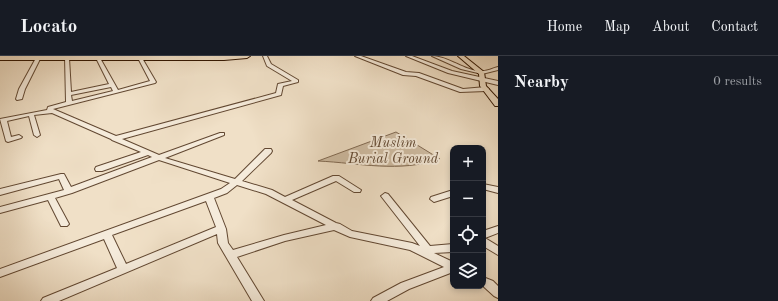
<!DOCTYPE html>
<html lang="en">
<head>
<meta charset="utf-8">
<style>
	:root { --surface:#171b24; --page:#242831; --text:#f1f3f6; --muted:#9ea1a6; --line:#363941 }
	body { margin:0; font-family:"Old Standard TT",serif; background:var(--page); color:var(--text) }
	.controls { position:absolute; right:12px; bottom:12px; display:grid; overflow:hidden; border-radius:8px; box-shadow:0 2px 6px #0003 }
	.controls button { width:36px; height:36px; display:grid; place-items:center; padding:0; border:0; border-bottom:1px solid var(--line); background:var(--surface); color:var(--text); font:20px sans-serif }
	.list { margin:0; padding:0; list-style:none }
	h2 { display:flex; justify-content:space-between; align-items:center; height:52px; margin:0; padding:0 16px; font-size:17px }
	h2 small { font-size:13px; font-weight:400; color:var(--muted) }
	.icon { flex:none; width:22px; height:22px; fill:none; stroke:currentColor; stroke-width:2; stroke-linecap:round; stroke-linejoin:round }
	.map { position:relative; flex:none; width:498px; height:245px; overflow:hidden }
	header { display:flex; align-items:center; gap:24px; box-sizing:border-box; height:56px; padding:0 20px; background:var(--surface); border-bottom:1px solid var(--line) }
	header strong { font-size:19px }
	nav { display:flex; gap:22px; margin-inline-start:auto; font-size:14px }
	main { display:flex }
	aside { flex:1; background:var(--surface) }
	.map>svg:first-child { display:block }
	.green { fill:#d0bea5; stroke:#816a53 }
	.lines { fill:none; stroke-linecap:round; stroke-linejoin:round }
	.minor-casing { stroke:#624832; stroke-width:2 }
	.major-casing { stroke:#321601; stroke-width:2 }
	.minor { fill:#f5ebdb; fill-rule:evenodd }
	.major { fill:#f0e0c7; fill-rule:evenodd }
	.labels { text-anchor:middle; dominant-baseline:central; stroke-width:4; stroke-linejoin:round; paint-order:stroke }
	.park-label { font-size:14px; font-style:italic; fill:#614832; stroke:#f5ebdb }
</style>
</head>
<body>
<header>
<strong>Locato</strong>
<nav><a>Home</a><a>Map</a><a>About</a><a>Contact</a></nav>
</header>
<main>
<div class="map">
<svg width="498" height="245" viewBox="0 0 498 245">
	<rect width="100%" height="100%" fill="#f0e0c7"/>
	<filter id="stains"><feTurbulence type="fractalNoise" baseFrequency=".005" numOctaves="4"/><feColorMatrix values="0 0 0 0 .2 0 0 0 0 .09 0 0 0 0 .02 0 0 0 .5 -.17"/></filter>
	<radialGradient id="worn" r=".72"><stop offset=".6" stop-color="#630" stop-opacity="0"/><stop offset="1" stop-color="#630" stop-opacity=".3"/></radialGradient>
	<path class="green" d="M396,76l44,27c-41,14 -80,4 -122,2z"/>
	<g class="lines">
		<defs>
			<path id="minor" d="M263,0h4l4,8 27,16v2l-15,4 -2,9 -159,44 37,16 61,-22h4v2l-59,23 70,21 30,-30h6l1,2 -1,2 -29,28 30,9 13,7 48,-21h6l22,14 -1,2h-6l-18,-11 -44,19 44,23 4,1 12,7 60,12 8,3 -39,-50 4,-3 3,1 42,52 23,-2v8l-19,1 19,9v10l-44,17 -22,12h-16l2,-3 28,-15 43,-16 -34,-17 -60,-13 -16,-7 -49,11 -48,16 27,44h-12l-34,-58 -1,-9 -158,67h-18l2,-3 74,-30 -13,-29 -104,38v-8l221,-80 9,-6 -71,-23 -87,33 -17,5 14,26 -2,2h-6l-13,-26 -48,13v-6l64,-17 -5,-11 -59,16v-6l61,-15h3l7,13 81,-30 -4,-2 -46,16h-6l-1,-2 1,-2 45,-15 -29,-12 -1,-1 -59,-26 -18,2 6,20 -3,2 -3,-2 -5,-19 -22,5 4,16 8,-2 3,2 -1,1 -13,4 -2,-1 -6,-22 47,-9 1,-3 18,-5 -1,-45 4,1 2,34 38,-8 -13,-26 2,-1 2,1 18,32 32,-9 -12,-23 2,-1 2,1 14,24 -1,1 -102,26 63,27 160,-43 2,-9 14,-3 -25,-15zM111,31l2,4 -41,10 -1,-6zM237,129l29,9 60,31 -42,10 -51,15 -5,-7 -2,-14 -12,-31 13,-5zM206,145l10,26 -90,37 -14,-29z
				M355,0h6l45,16 13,1 44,16 23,-2 3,2 -3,2 -26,1 -44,-16 -13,-1z
				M406,0h6l40,15 46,10v4l-50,-12z
				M432,0c16,0 36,17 51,15 5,0 10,-3 15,-4v3l-16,4 -21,-5z
				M36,2l4,1 -15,30 -3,10 -5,1 -1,-1 3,-10z
				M483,128l15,3v6l-15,-4z
				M453,134v6l-19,6 -4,-3 1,-2z
				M498,170v7l-13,5 13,8v9l-15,-9v-15z
				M483,221l10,4 5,5v12l-4,-2 -11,-10z"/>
			<path id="major" d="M0,0h250l-3,2 -23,2h-224z
				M458,0h6l20,16 2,14 12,13v7h-3l-15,-20 -1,-12z"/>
		</defs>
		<use href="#minor" class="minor-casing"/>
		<use href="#major" class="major-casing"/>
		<use href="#minor" class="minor"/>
		<use href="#major" class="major"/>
	</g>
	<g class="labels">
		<g class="park-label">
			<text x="393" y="87">Muslim<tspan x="393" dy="16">Burial Ground</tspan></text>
		</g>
	</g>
	<rect width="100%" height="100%" filter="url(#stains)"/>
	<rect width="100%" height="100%" fill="url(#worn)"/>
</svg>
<div class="controls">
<button>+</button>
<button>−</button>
<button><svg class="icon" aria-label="locate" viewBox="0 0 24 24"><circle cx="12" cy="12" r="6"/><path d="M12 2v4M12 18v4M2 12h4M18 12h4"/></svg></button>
<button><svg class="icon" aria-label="layers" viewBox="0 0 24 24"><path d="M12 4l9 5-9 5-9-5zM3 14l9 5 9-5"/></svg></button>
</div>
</div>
<aside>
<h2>Nearby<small>0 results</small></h2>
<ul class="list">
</ul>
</aside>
</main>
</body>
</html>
